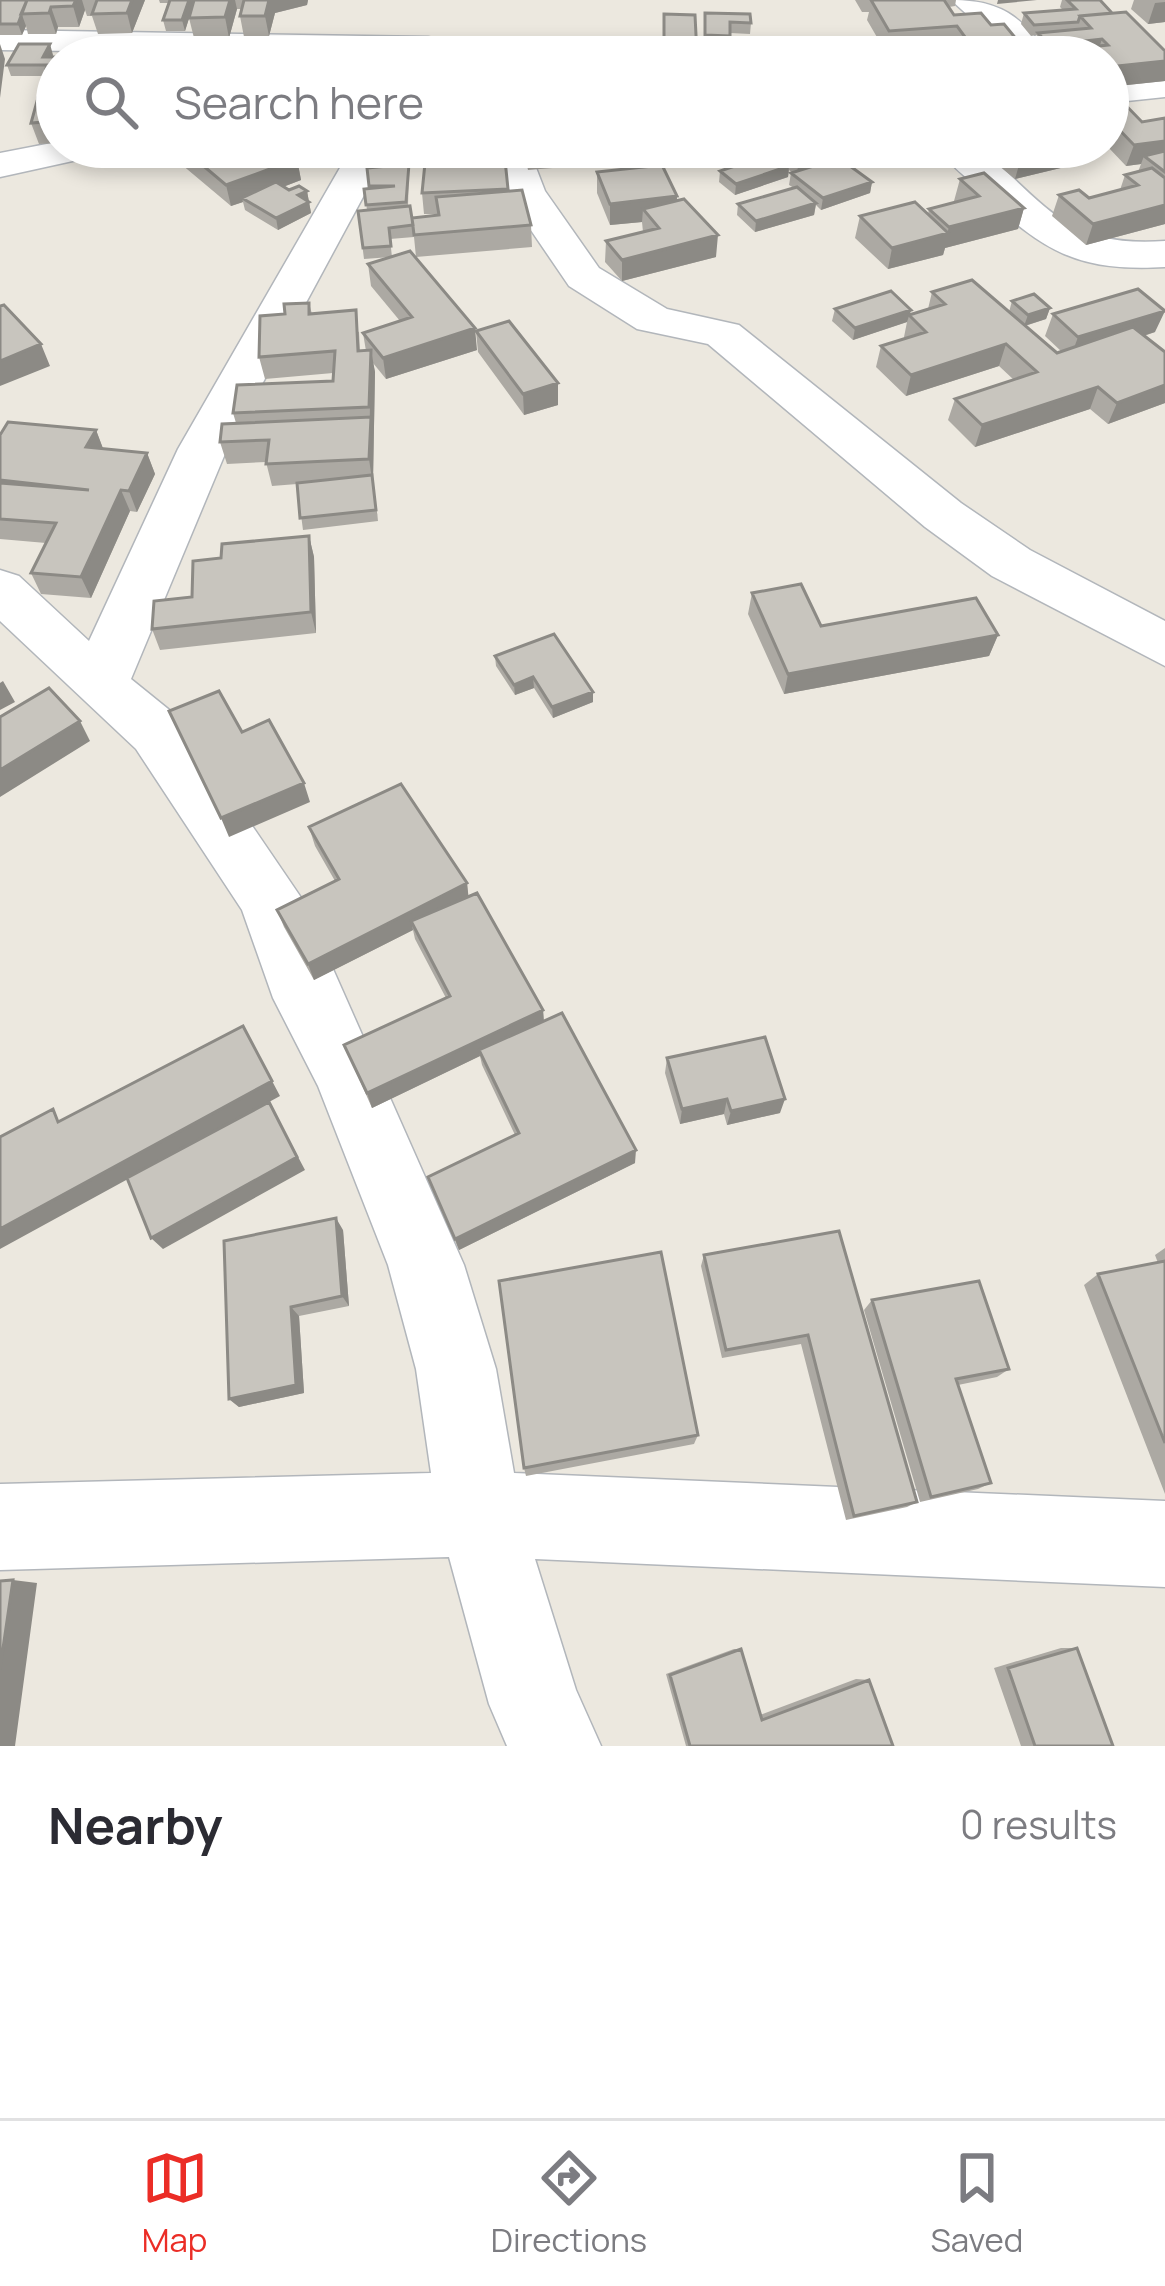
<!DOCTYPE html>
<html lang="en">
<head>
<meta charset="utf-8">
<style>
	:root { --surface:#fff; --page:#f7f7f7; --text:#2b2b33; --muted:#7c7c81; --line:#e1e1e2; --accent:#eb2d26 }
	body { margin:0; font-family:Manrope,sans-serif; background:var(--page); color:var(--text) }
	.list { margin:0; padding:0; list-style:none }
	h2 { display:flex; justify-content:space-between; align-items:center; height:156px; margin:0; padding:0 48px; font-size:51px }
	h2 small { font-size:39px; font-weight:400; color:var(--muted) }
	.icon { flex:none; width:66px; height:66px; fill:none; stroke:currentColor; stroke-width:2; stroke-linecap:round; stroke-linejoin:round }
	.map { position:relative; flex:none; width:1165px; height:1746px; overflow:hidden }
	.search { position:absolute; background:var(--surface); box-shadow:0 6px 18px #0003; left:36px; right:36px; top:36px; height:132px; display:flex; align-items:center; gap:30px; box-sizing:border-box; padding:0 42px; border-radius:66px; color:var(--muted); font-size:45px }
	.sheet { height:372px; background:var(--surface) }
	nav { display:flex; justify-content:space-around; align-items:center; box-sizing:border-box; height:168px; border-top:3px solid var(--line); background:var(--surface); font-size:33px; color:var(--muted) }
	nav a { display:grid; justify-items:center; gap:6px }
	nav .on { color:var(--accent) }
	.map>svg:first-child { display:block }
	.lines { fill:none; stroke-linecap:round; stroke-linejoin:round }
	.minor-casing { stroke:#b2b6bb; stroke-width:3 }
	.minor { fill:#fff; fill-rule:evenodd }
	.wall { fill:#aca9a3 }
	.shaded-wall { fill:#8c8a85 }
	.building { fill:#c8c5be; stroke:#8c8a85; stroke-width:3 }
</style>
</head>
<body>
<div class="map">
<svg width="1165" height="1746" viewBox="0 0 1165 1746">
	<rect width="100%" height="100%" fill="#ece8df"/>
	<g class="lines">
		<defs>
			<path id="minor" d="M951,0c50,0 70,16 100,57h-37z
				M0,30l428,7 68,13 6,7 -502,-7z
				M1165,75v22l-57,6v-22z
				M57,142v5h48l-5,8 -100,22v-24z
				M352,147h38l-163,302 -96,230 47,38 124,182 162,366 32,104 18,104 651,28v86l-630,-28 41,131 25,56h-94l-18,-42 -40,-147 -449,13v-86l431,-11 -15,-104 -28,-104 -70,-179 -45,-88 -31,-88 -106,-161 -136,-128v-51l19,6 70,65 89,-192z
				M490,147h38l17,44 54,77 68,41 72,16 222,178 69,47 135,71v45l-173,-90 -67,-49 -217,-183 -71,-15 -68,-43 -64,-94z
				M937,147h42c69,59 87,101 186,94v26c-85,5 -123,-15 -182,-74 -15,-15 -34,-28 -46,-46z"/>
		</defs>
		<use href="#minor" class="minor-casing"/>
		<use href="#minor" class="minor"/>
	</g>
	<path class="wall" d="M0,0h145l-13,33 -34,1 -6,-18h-5l-2,-6 -6,17h-21l-2,7h-28l-2,-8 -4,9h-22z
		M159,0h149l-1,5 -32,8 -6,23 -25,1 -4,-21 1,-7h-4l-8,29h-35l-5,-20 -4,13h-19l-3,-11 6,-17h-9z
		M855,0h101l-1,6 -6,1 5,8 37,10 40,32h-71l-8,-10 -67,4 -18,-31 2,-8h-7z
		M1062,0h38l65,81 -57,6 34,35 23,-4v106l-79,21 -34,-29 7,-21 30,3 31,-8 5,-15 13,-3 3,-8 -15,2 -18,-19v-90h-73l-3,-4 5,-18 -6,1 -10,-12 3,-11 39,-3 -3,-3z
		M1134,0h31v22l-17,2 -17,-15z
		M705,13l46,10 -1,11 -20,-1 -1,14 -25,-1z
		M664,14l31,1 2,42h-34z
		M160,50l54,7h-78l-2,-6z
		M53,55l-1,2h5v86l-18,1 -8,-21 13,-47h-33l-4,-11z
		M172,147h79l7,6 39,6 4,21 -18,7 6,3 18,1 4,22 -33,17 -33,-20 -2,-8 -12,4 -56,-47z
		M523,147h91v16l-86,7z
		M659,147h51l-1,10 -46,3z
		M719,147h31l8,11 24,2 1,-8 59,8 30,22 -2,11 -49,17 -5,-5 -2,10 -59,17 -18,-17 1,-11 56,-16 -5,-3 2,-12h2l-4,-3 -1,7 -53,18 -16,-13 1,-11 16,-6 -18,-12z
		M976,147h103l-6,18 -58,14z
		M504,150l4,41 23,34 1,22 -116,10 -2,-20 -24,2 2,18 85,93 -91,29 -13,-16 2,9 -2,108 5,41 -75,9 -6,-46 -25,2 -6,-24 -39,2 -7,-22 16,-19 -3,-10 100,-32v-8l-68,6 -6,-22 26,-43 24,-11 3,11 47,18 1,19h6l-3,-18 37,-12 -29,-35 -3,-22 23,-7 -27,2 -6,-48 9,-1 -3,-21 5,-1 -2,-20 42,-4 -1,43 4,11 26,-2v-2h-14l-2,-21z
		M597,172l80,24v4l39,57 -94,24 -17,-19 1,-21 37,-9 -1,-10 -32,3 -13,-32z
		M960,179l64,29 -6,21 -73,19 -2,7 -55,14 -33,-31 5,-22 68,-2 1,-5 27,-7 -2,-1z
		M932,292l77,20 3,-11 38,7 -4,11 -21,7 32,27 5,-1 -17,-16 8,-22 102,18 -11,4 21,16v51l-57,21 -18,-15 -115,38 -27,-27 7,-21 59,-19 -15,-14 -93,30 -30,-29 5,-21 24,-8 -1,-1 3,-15 -54,18 -21,-19 3,-12 76,1 -1,5 18,-6z
		M476,331l82,74 -34,10 -46,-63z
		M96,430l7,19 44,4 8,21 -18,38 -7,-1 -39,87 -50,-4 -10,-21 15,-30 -46,-4v-104z
		M309,536l5,21 2,76 -156,17 -8,-21 40,-32 29,-39z
		M752,593l69,33 177,9 -9,21 -205,38 -36,-80z
		M495,656l98,46 -40,16 -19,-30 -19,7 -19,-29z
		M309,827l158,56 1,13 75,114 1,11 91,142 -176,87 -31,-73 87,-42 -33,-70 -2,-9 -108,52 -28,-63 102,-47 -31,-59 -2,-9 -99,50 -30,-53 -7,-17 58,-29 -20,-35z
		M667,1058l113,55 -53,12 -3,-11 -44,10 -15,-51z
		M343,1230l6,76 -50,10 5,77 -65,14 -10,-8z
		M839,1231l78,271 -10,5 -61,13 -45,-176 -79,14 -21,-92 3,-11z
		M1165,1248v246l-81,-209 14,-11 60,-11 -3,-8z
		M872,1300l137,69 -12,8 -39,8 33,98 -13,6 -58,13 -56,-192z
		M698,1435l-4,9 -168,32 -2,-8z
		M1061,1648h16l36,98h-92l-27,-78z
		M734,1649h7l19,66 96,-36 13,1 24,66h-207l-20,-72z"/>
	<path class="shaded-wall" d="M76,0h6l3,10 -6,17 -6,-21z
		M132,0h13l-13,33 -5,-20z
		M189,0h6l-10,31 -3,-11z
		M230,0h5l2,9 -8,29 -4,-21z
		M269,0h39l-1,5 -32,8 -6,23 -4,-20z
		M998,0h39l-40,4z
		M1165,2v20l-17,2 7,-21z
		M51,7l7,20 -2,7 -7,-21z
		M22,15l4,11 -4,9 -4,-11z
		M1102,39l-6,18 -36,-7 -2,7h-12l3,-12z
		M210,40l4,17h-8z
		M0,44l5,15 -5,39z
		M50,44l3,11 -5,10 -5,-8z
		M1165,61v20l-57,6v-20z
		M1165,141v20l-21,-5 -3,8 -15,2 8,-21z
		M1065,147h14l-6,18 -58,14 6,-21z
		M844,151l-2,12 -45,13 1,-11z
		M297,159l4,21 -55,21 -4,-3 1,4 -12,4 -5,-21z
		M789,166l-1,11 -53,18 1,-11z
		M872,182l-2,11 -49,17 2,-12z
		M307,191l4,22 -33,17 -2,-12 22,-23z
		M677,196l-1,22 -33,-9 -1,13 -32,3v-21z
		M816,203l-2,12 -59,17 1,-11z
		M1165,205v19l-79,21 7,-21z
		M1024,208l-6,21 -73,19 -2,7 -55,14 4,-21 55,-14 2,-7z
		M718,235l-2,22 -94,24v-21z
		M1050,308l-4,11 -22,7 4,-11z
		M911,310l-4,12 -54,18 2,-12z
		M1165,311l-10,21 -85,27 8,-22z
		M475,328l2,22 -91,29 -3,-21z
		M41,344l9,22 -50,20v-25z
		M1006,344l-7,22 -93,30 5,-21z
		M371,350l4,22 -2,108 5,41 -9,-62z
		M558,383v22l-34,10 -1,-21z
		M1165,385v18l-57,21 9,-21z
		M1098,387l-8,22 -115,38 7,-22z
		M96,430l8,21 -18,-4z
		M147,453l8,21 -18,38 -8,-21z
		M121,490l9,21 -39,87 -10,-21z
		M309,536l5,21 2,76 -5,-21z
		M998,635l-9,21 -205,38 4,-20z
		M533,677l1,11 -19,7 -1,-10z
		M3,681l12,21 -15,8v-27z
		M593,692v10l-40,16 -1,-11z
		M80,721l10,20 -90,56v-27z
		M304,783l6,19 -81,35 -8,-19z
		M467,883l2,18 -58,20 2,9 -99,50 -6,-16z
		M543,1010l1,15 -65,25 1,6 -108,52 -5,-15z
		M243,1026l37,70 -280,153v-20z
		M727,1099l-3,15 -44,10 2,-15z
		M785,1099l-5,14 -53,12 4,-14z
		M269,1102l36,68 -142,79 -12,-11z
		M636,1150l-1,13 -176,87 -4,-11z
		M336,1218l7,12 6,76 -7,-10z
		M291,1307l8,9 5,77 -65,14 -10,-8z
		M13,1580l24,3 -22,163h-15v-77z"/>
	<path class="building" d="M0,0h27l-9,24h-18z
		M27,0h49l-3,6 -22,1 -2,6 -28,1z
		M97,0h35l-5,13 -35,1z
		M170,0h19l-7,20h-19z
		M194,0h36l-5,17 -36,1z
		M244,0h25l-4,16h-25z
		M871,0h73l10,15 27,-2 10,12 13,-1 27,33h-38l-8,-10 -12,1 -16,-22 -68,5z
		M1067,0h33l12,13 -32,3 -2,6 -44,3 -10,-12 52,-4z
		M1126,12l39,39v10l-57,6v-10h-41l-7,-7 48,-5 -6,-6 -53,6 -11,-12 53,-5 -11,-12z
		M705,13l45,1 1,9 -21,-1v14l-25,-1z
		M664,14l31,1 2,40 -33,-1z
		M210,40l-4,17h-48l5,-16z
		M271,41l-2,16h-55l3,-14z
		M158,42l-2,8 -22,1 2,-8z
		M19,44h31l-7,13h14v8h-50z
		M352,46v11h-72l1,-8z
		M839,46l6,10 -51,1 -4,-8z
		M47,65h10v56l-26,2z
		M1108,87l34,35 23,-4v23l-31,4 -26,-27z
		M181,147h70l7,6 16,-6h8l15,12 -71,26z
		M727,147h23l9,6 -15,5z
		M800,147h38l6,4 -46,14 -15,-13z
		M1008,147h57l-44,11z
		M504,150l4,39 -86,4 4,-40z
		M1165,151v21l-21,-16z
		M773,153l16,13 -53,18 -16,-13z
		M839,158l33,24 -49,16 -32,-25z
		M409,164l-3,38 -40,3 -2,-16 31,-3h-26l-2,-18z
		M662,165l15,31 -67,8 -13,-32z
		M1152,168l13,10v27l-72,19 -34,-29 20,-5 10,8 49,-13 -13,-10z
		M984,173l40,35 -75,19 -20,-18 50,-13 -19,-17z
		M276,182l13,8 10,-4 8,5 -9,4 11,7 -33,16 -34,-20z
		M797,187l19,16 -60,18 -18,-17z
		M522,190l9,35 -117,10 -2,-17 27,-3 -3,-18z
		M684,199l34,36 -96,25 -16,-19 53,-13 -16,-19z
		M915,202l33,31 -56,15 -32,-32z
		M410,206l3,19 -24,3 2,18 -28,2 -5,-37z
		M410,251l65,77 -92,30 -20,-25 49,-16 -44,-53z
		M972,280l85,73 76,-26 32,25v33l-48,18 -19,-16 -116,38 -27,-26 82,-27 -31,-28 -95,31 -30,-29 45,-14 -17,-17 36,-11 -13,-12z
		M1138,289l27,22 -87,26 -25,-23z
		M891,291l20,19 -56,18 -20,-19z
		M1034,294l16,14 -22,7 -16,-14z
		M309,303v11l47,-4 2,41 13,-1 -2,57 -136,6 4,-28 96,-4 2,-30 -76,6 1,-41 25,-2 -1,-10z
		M4,305l37,39 -41,17v-55z
		M509,321l49,62 -35,11 -47,-63z
		M371,417l-2,42 -103,5 3,-24 -49,2 2,-18z
		M8,422l88,8 -10,17 61,6 -18,38 -8,-1 -40,87 -50,-4 25,-50 -56,-4v-36l89,7 -89,-10v-45z
		M372,475l4,35 -76,8 -3,-35z
		M309,536l2,76 -159,17 2,-28 38,-4 1,-36 28,-3 1,-14z
		M801,584l20,42 155,-28 22,37 -210,39 -36,-81z
		M554,634l39,58 -41,15 -19,-30 -19,8 -19,-29z
		M49,688l31,33 -80,49v-53z
		M219,691l23,41 27,-12 35,63 -83,35 -52,-107z
		M401,784l66,99 -159,81 -31,-54 62,-31 -30,-52z
		M477,893l66,117 -176,83 -23,-48 106,-49 -39,-75z
		M562,1013l74,137 -181,89 -27,-62 91,-44 -40,-83z
		M243,1026l29,55 -272,148v-92l53,-28 5,13z
		M765,1037l20,62 -54,12 -4,-12 -45,10 -15,-51z
		M269,1102l28,55 -146,81 -24,-60z
		M336,1218l6,78 -51,11 5,78 -67,14 -5,-158z
		M839,1231l78,271 -63,14 -46,-181 -82,15 -22,-95z
		M661,1252l37,183 -174,33 -25,-187z
		M1165,1261v182l-67,-169z
		M979,1281l30,88 -53,10 35,104 -60,14 -59,-197z
		M13,1580l-13,89v-88z
		M1077,1648l36,98h-78l-27,-78z
		M741,1649l21,71 107,-40 24,66h-203l-20,-71z"/>
</svg>
<div class="search"><svg class="icon" aria-label="search" viewBox="0 0 24 24"><circle cx="10" cy="10" r="6"/><path d="M15 15l6 6"/></svg>Search here</div>
</div>
<section class="sheet">
<h2>Nearby<small>0 results</small></h2>
<ul class="list">
</ul>
</section>
<nav>
<a class="on"><svg class="icon" aria-label="map" viewBox="0 0 24 24"><path d="M3 6l6-2 6 2 6-2v14l-6 2-6-2-6 2zM9 4v14M15 6v14"/></svg>Map</a>
<a><svg class="icon" aria-label="directions" viewBox="0 0 24 24"><path d="M12 3l9 9-9 9-9-9zM9 14v-3h6M13 9l2 2-2 2"/></svg>Directions</a>
<a><svg class="icon" aria-label="saved" viewBox="0 0 24 24"><path d="M7 4h10v16l-5-4-5 4z"/></svg>Saved</a>
</nav>
</body>
</html>
